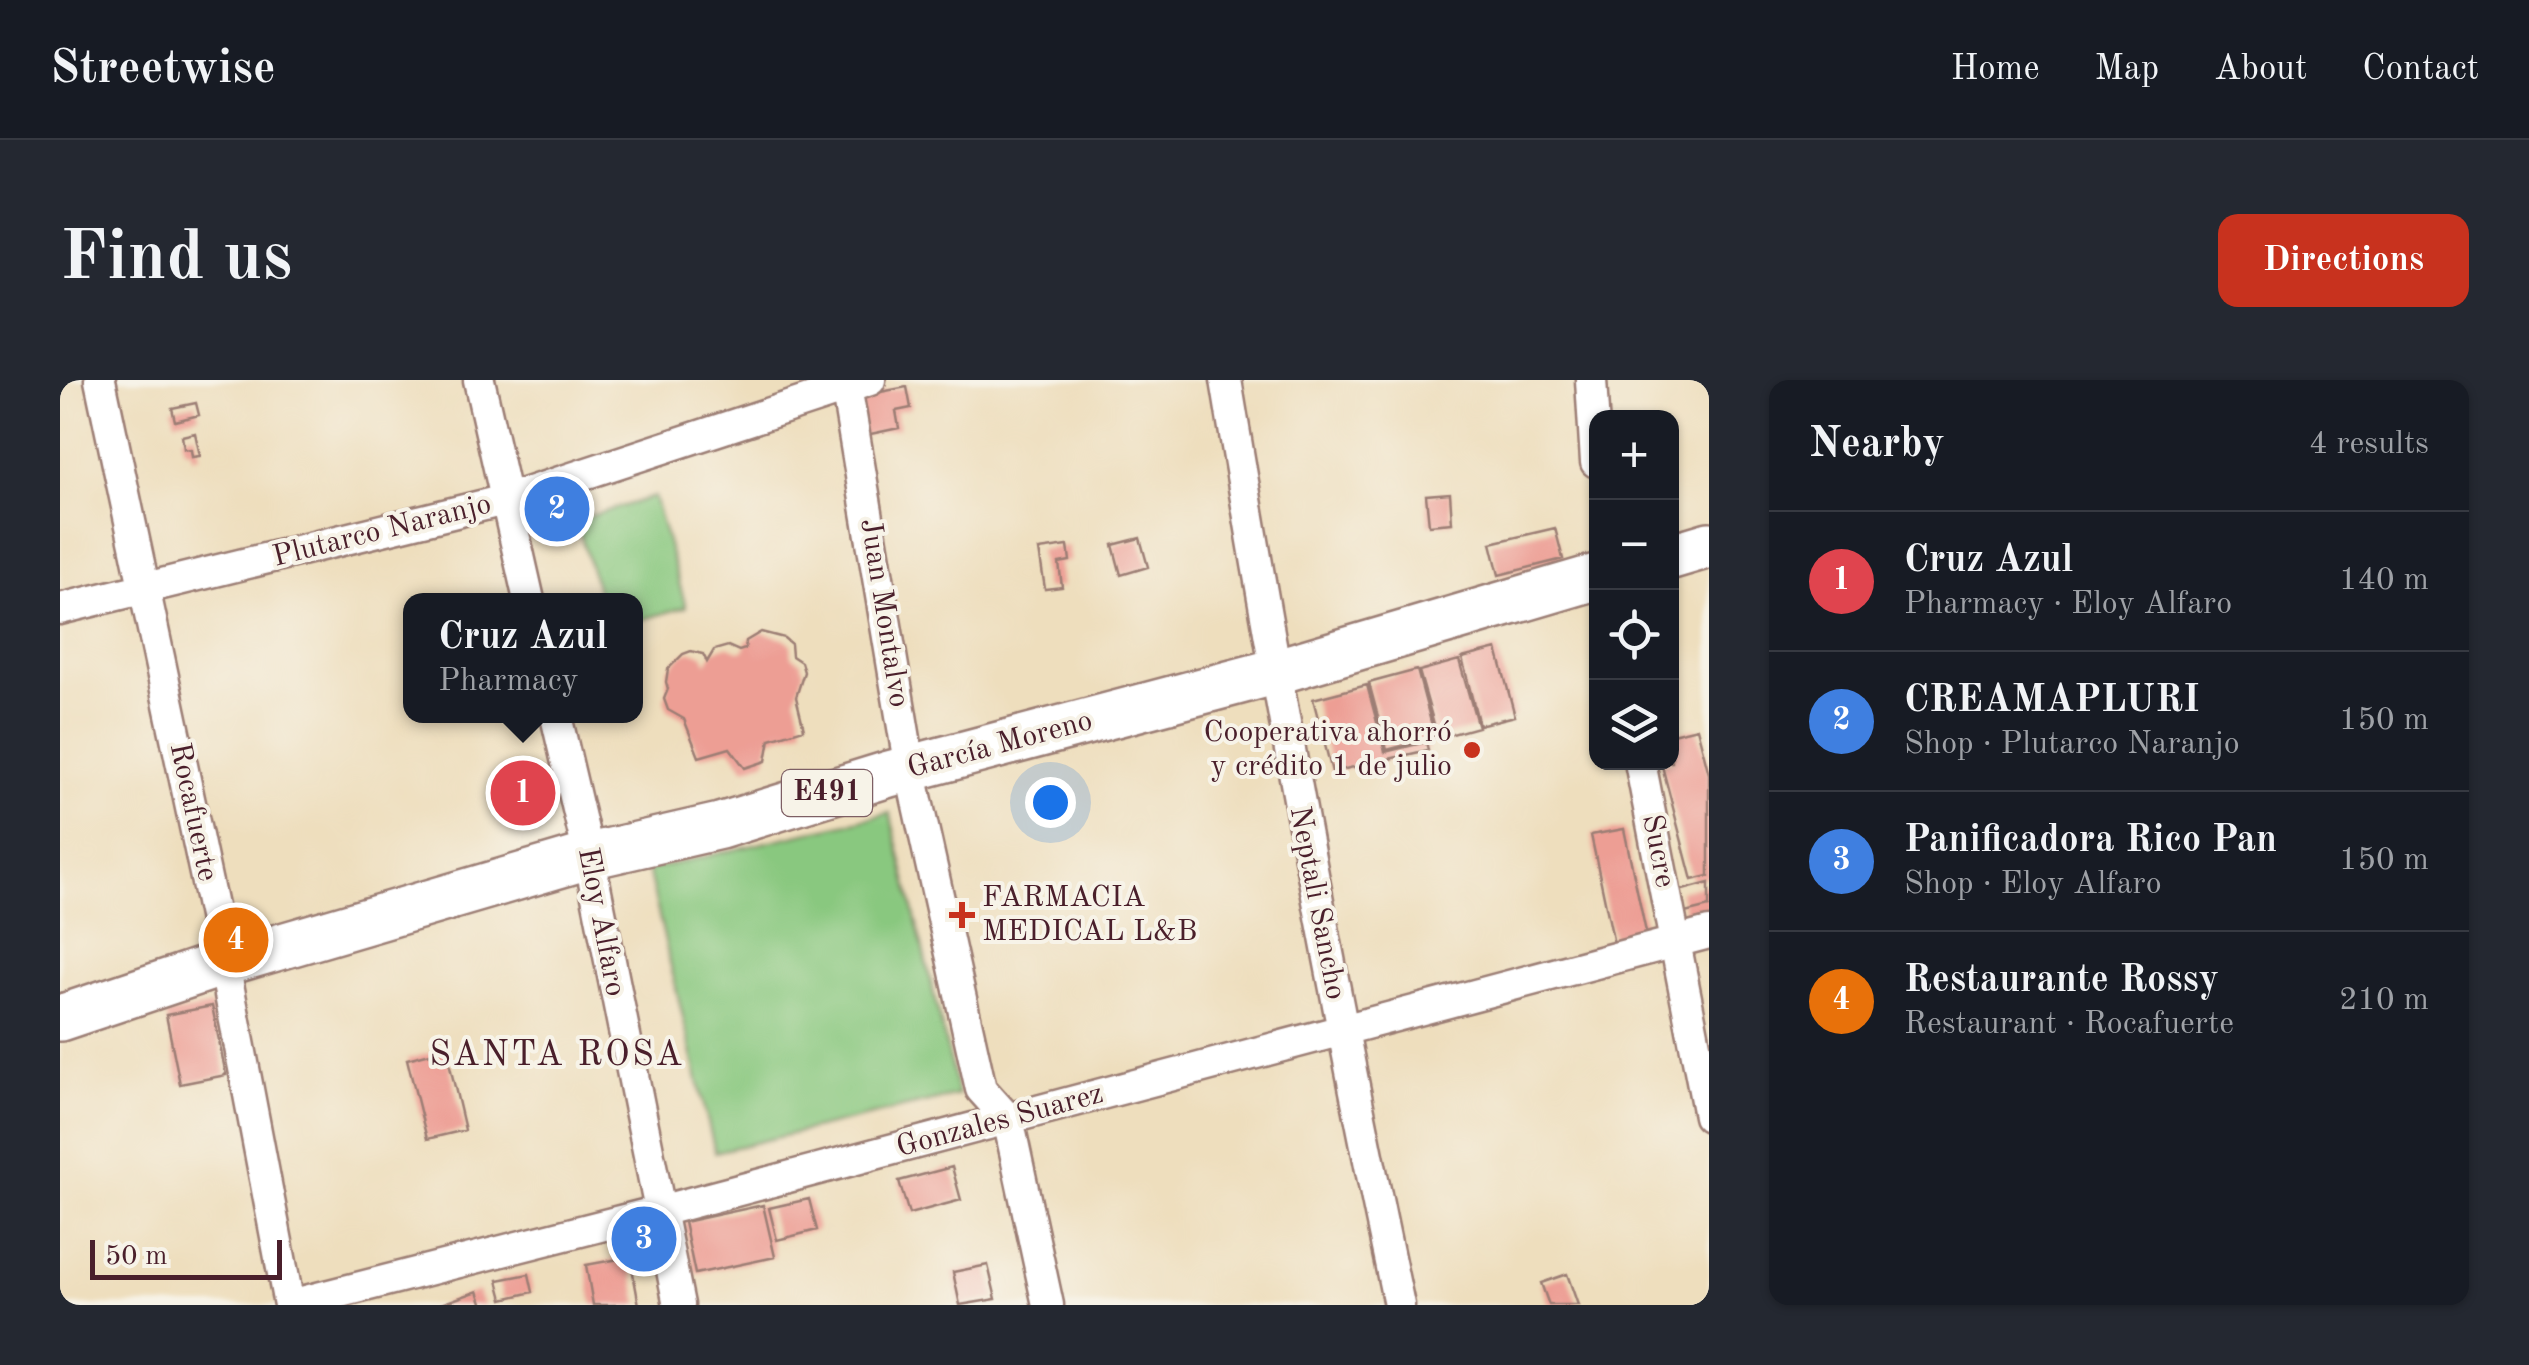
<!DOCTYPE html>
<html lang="en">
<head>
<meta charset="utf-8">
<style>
	:root { --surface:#171b24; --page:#242831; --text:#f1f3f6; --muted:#9ea1a6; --line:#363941; --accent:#c8321e }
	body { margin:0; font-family:"Old Standard TT",serif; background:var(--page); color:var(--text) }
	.controls { position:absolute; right:30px; top:30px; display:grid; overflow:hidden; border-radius:20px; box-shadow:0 2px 8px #0004 }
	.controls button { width:90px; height:90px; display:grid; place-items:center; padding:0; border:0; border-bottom:2px solid var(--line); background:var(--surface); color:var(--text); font:50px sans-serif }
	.scale { position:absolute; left:30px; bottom:25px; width:192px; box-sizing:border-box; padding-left:10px; border:5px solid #4a1f2b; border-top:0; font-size:28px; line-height:35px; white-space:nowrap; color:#4a1f2b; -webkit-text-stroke:8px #f7f3e8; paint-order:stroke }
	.you { position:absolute; left:990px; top:422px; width:35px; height:35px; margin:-25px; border:8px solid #fff; border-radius:50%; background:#1a73e8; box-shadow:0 0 0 15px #1a73e833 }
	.badge { display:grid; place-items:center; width:65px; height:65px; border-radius:50%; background:var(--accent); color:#fff; font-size:32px; font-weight:700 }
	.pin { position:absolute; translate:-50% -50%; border:5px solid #fff; box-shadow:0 2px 10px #0006 }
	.popup { position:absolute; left:343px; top:213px; width:240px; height:130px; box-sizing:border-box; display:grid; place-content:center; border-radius:20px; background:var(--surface); filter:drop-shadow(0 2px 8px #0005); font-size:32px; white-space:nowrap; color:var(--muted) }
	.popup b { font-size:38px; color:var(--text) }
	.popup::after { content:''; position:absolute; left:50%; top:100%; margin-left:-20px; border:20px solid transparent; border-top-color:var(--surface) }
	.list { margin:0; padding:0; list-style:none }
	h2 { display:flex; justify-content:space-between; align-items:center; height:130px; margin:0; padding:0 40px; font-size:42px }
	h2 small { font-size:32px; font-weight:400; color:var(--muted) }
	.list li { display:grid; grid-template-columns:65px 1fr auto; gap:30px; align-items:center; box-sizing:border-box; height:140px; padding:0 40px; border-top:2px solid var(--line) }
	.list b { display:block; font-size:38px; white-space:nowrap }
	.list p { margin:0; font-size:32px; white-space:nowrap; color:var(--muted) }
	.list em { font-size:32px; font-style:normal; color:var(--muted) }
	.icon { flex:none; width:55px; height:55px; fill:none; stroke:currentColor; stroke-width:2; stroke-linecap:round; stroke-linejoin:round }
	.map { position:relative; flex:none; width:1649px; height:925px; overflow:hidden; border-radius:20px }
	header { display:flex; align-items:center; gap:60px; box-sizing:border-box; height:140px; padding:0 50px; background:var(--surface); border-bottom:2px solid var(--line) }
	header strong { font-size:48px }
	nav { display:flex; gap:55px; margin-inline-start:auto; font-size:35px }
	.intro { display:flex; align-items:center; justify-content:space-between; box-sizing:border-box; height:240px; padding:0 60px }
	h1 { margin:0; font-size:70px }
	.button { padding:25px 45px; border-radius:20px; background:var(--accent); color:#fff; font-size:35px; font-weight:700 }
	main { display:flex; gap:60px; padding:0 60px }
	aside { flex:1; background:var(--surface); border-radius:20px; box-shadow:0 2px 8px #0004 }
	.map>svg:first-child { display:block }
	.green { fill:#89c87f; stroke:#6a7455; stroke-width:2.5 }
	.building { fill:#ed9e94 }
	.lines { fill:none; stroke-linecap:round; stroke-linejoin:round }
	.minor-casing { stroke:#9c7e74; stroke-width:35 }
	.highway-casing { stroke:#9c7e74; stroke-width:50 }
	.minor { stroke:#fff; stroke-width:30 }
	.highway { stroke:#fff; stroke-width:45 }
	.poi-dot { fill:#c8321e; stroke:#f7f3e8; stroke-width:4 }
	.labels { text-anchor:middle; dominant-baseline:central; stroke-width:8; stroke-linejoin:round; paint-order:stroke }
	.shield { fill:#f7f3e8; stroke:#7e5f64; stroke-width:2.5 }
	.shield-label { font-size:28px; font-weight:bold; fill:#4a1f2b }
	.street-label { font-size:30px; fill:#4a1f2b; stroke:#f7f3e8 }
	.poi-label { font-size:30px; fill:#4a1f2b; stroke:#f7f3e8; text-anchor:end }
	.quarter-label { font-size:35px; letter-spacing:2.5px; fill:#4a1f2b; stroke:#f7f3e8 }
</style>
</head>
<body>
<header>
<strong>Streetwise</strong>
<nav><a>Home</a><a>Map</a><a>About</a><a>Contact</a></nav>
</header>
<div class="intro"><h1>Find us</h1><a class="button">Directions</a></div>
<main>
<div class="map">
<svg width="1649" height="925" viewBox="0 0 1649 925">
	<rect width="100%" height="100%" fill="#f7f3e8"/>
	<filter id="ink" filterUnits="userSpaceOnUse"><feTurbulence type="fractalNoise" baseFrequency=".01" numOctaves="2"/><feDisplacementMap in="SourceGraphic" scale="20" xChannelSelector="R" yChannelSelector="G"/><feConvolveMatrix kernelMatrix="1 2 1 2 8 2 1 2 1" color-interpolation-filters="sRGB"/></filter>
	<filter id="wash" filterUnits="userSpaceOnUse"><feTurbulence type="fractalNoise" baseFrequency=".0048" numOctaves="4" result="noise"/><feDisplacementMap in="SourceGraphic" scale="40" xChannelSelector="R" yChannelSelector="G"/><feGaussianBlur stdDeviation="2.25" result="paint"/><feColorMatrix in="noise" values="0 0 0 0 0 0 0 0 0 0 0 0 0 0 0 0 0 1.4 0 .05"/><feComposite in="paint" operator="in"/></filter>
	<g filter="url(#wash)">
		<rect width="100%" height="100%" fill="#eedebd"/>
		<path class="green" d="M594,117l32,110 -50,14v-21h-36l-24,-80z
			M830,433l68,282 -243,57 -67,-282z"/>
		<g id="blocks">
			<path class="building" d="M847,7l4,21 -15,3 3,17 -38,8 -7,-39z
				M136,23l3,12 -24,6 -3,-13z
				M135,53l5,23 -8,1 -1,-7 -7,-1 -2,-13z
				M1390,113l2,30 -23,2 -3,-30z
				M1495,148l8,31 -64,16 -8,-32z
				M1080,158l8,29 -27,8 -8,-30z
				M1008,166l2,15 -11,2 3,24 -17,2 -6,-39z
				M701,252l23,6 7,6 1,12 9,6 3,10 -8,25 8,32 -34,10 -4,22 -21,7 -15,-20 -31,9 -15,-38 -16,-9 -4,-11 4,-10 -2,-7 2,-13 15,-15 8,-3 12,3 4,8 7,-12 14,-4 11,5 6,-2 1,-8z
				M1437,269l18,67 -36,9 -17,-67z
				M1399,280l19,67 -40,11 -19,-67z
				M1357,290l18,67 -48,13 -18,-67z
				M1307,305l18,67 41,-10 2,8 -96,22 -19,-73z
				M1637,348l12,46v102l-17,4 -31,-118h11v-28z
				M1564,449l23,108 -33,7 -23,-109z
				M1649,503v24l-24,6 -6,-22z
				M152,626l14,69 -46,9 -14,-69z
				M386,669l19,81 -38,9 -20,-80z
				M892,787l9,33 -52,14 -10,-33z
				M749,819l8,31 -40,10 -8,-32z
				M703,825l12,52 -80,17 -11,-52z
				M570,877l9,48h-46l-7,-40z
				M928,885l8,34 -36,6 -7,-33z
				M469,894l4,18 -30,7 -5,-19z
				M1507,894l11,31h-29l-8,-22z
				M418,911l5,14h-42v-1z"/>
		</g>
	</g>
	<g filter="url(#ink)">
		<use href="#blocks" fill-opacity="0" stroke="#9c7e74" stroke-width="2.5"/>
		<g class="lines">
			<defs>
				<path id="minor" d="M40,0l124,583 65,342
					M419,0l50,220
					M785,0l65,389 71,320 27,30 40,186
					M1166,0c51,310 108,618 173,925
					M1531,0l5,82
					M0,229l445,-109 365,-120
					M496,336l33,140 90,449
					M1580,382l69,354
					M230,925l381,-97 1038,-275"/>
				<path id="highway" d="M1612,176l37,-11
					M0,638l164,-55 365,-107 131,-30 169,-52 385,-102 322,-95"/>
			</defs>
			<use href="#minor" class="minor-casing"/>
			<use href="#highway" class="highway-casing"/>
			<use href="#minor" class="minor"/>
			<use href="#highway" class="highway"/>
		</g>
	</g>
	<g class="poi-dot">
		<circle cx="1412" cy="370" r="10"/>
		<path d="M897 520h10v10h10v10h-10v10h-10v-10h-10v-10h10z"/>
	</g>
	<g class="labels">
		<rect class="shield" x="722" y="390" width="90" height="46" rx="8"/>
		<g class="shield-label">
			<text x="767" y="413">E491</text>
		</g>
		<g class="street-label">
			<text transform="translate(322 151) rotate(-14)">Plutarco Naranjo</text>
			<text transform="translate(824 233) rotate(81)">Juan Montalvo</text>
			<text transform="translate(940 365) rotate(-15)">García Moreno</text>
			<text transform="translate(133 432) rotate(78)">Rocafuerte</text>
			<text transform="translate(1598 471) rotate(79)">Sucre</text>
			<text transform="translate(1257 523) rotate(79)">Neptali Sancho</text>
			<text transform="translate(541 542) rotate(79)">Eloy Alfaro</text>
			<text transform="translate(940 741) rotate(-15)">Gonzales Suarez</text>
		</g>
		<g class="poi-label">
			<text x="1392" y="353">Cooperativa ahorró<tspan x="1392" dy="34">y crédito 1 de julio</tspan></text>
			<text x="922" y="518" text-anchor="start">FARMACIA<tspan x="922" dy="34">MEDICAL L&amp;B</tspan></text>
		</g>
		<g class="quarter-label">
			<text x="497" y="675">SANTA ROSA</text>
		</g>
	</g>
</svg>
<div class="controls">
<button>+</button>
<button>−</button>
<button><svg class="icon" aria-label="locate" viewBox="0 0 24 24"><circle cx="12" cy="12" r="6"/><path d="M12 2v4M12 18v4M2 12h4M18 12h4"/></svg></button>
<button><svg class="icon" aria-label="layers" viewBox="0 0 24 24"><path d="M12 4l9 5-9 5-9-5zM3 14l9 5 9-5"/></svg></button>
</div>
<div class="scale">50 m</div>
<div class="you"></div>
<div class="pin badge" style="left:463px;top:413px;background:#e0444e">1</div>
<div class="popup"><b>Cruz Azul</b>Pharmacy</div>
<div class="pin badge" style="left:497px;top:129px;background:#3f7fe0">2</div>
<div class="pin badge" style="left:584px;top:859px;background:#3f7fe0">3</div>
<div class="pin badge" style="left:176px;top:560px;background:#e8710a">4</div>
</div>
<aside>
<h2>Nearby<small>4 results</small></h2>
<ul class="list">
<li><span class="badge" style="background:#e0444e">1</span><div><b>Cruz Azul</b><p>Pharmacy · Eloy Alfaro</p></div><em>140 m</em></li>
<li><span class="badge" style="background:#3f7fe0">2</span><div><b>CREAMAPLURI</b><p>Shop · Plutarco Naranjo</p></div><em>150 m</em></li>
<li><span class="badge" style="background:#3f7fe0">3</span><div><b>Panificadora Rico Pan</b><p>Shop · Eloy Alfaro</p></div><em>150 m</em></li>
<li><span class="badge" style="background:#e8710a">4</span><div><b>Restaurante Rossy</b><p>Restaurant · Rocafuerte</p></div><em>210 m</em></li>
</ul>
</aside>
</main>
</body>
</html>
